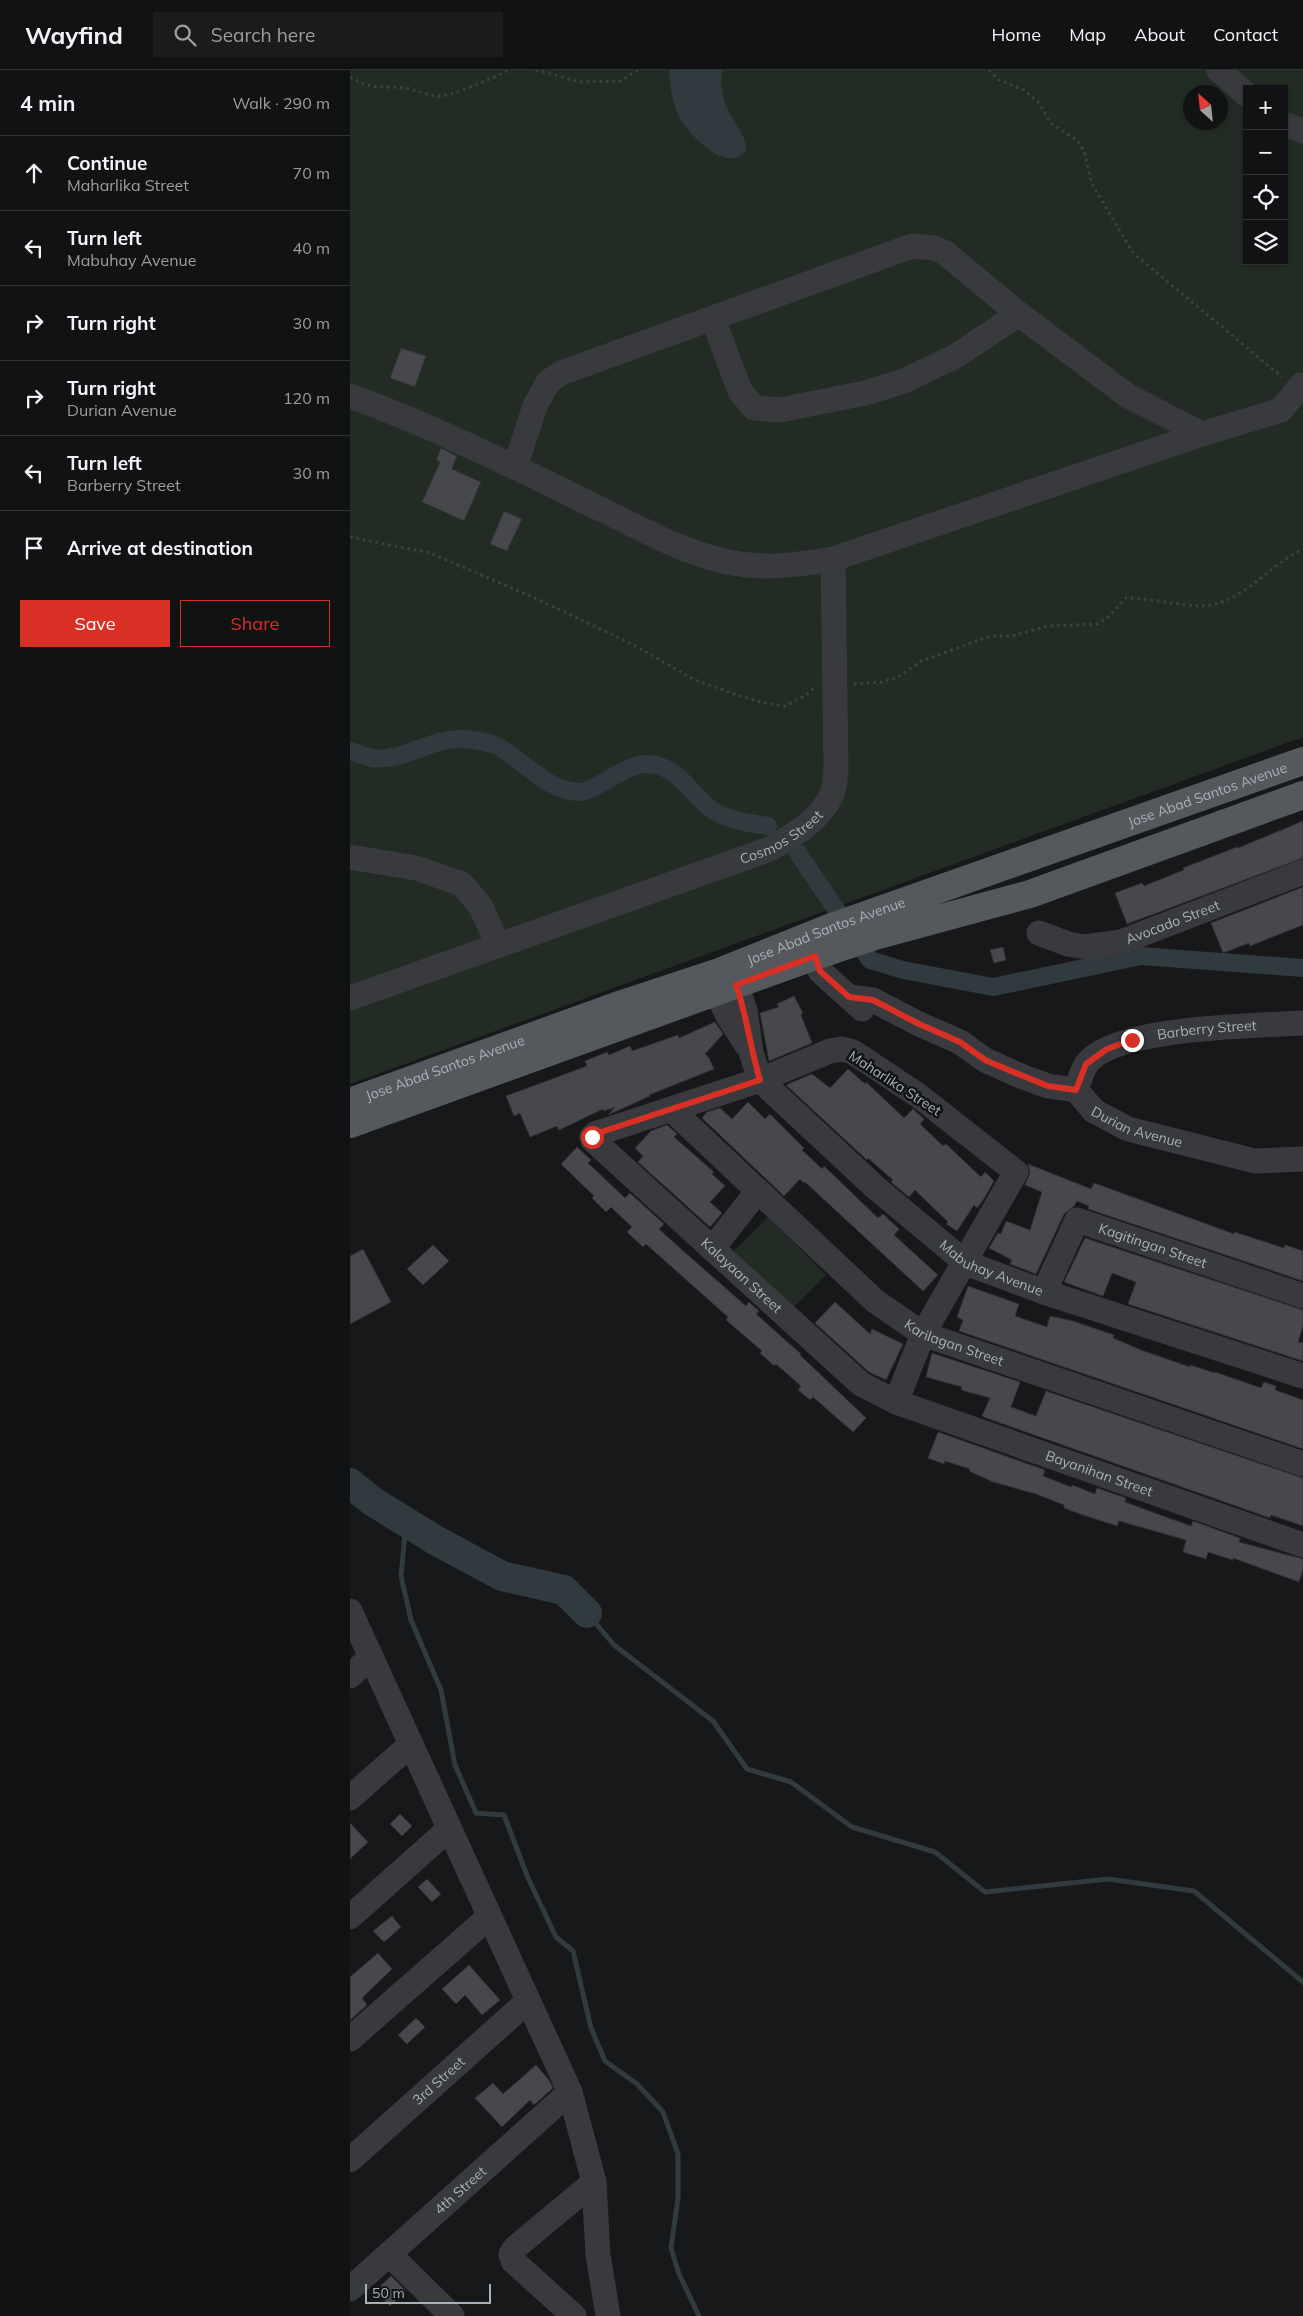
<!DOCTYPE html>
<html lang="en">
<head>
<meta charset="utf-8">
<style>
	:root { --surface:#111213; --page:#1a1b1c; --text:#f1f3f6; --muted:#9c9ea0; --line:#303233; --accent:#d93025 }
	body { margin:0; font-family:Mulish,sans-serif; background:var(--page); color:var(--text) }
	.controls { position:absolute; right:15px; top:15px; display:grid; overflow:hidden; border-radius:0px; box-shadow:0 1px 4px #0004 }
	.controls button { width:45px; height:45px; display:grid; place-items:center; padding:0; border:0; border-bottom:1px solid var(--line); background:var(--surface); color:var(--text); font:25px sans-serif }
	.compass { position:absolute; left:833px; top:15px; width:45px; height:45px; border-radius:50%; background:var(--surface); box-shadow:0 1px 4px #0004; rotate:333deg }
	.scale { position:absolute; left:15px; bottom:12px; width:126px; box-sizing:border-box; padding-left:5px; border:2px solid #aab0b9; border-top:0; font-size:14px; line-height:18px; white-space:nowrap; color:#aab0b9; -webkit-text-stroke:4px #121314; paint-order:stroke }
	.stop { position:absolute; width:15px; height:15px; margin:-11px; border:4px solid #d93025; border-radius:50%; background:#fff }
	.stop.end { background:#d93025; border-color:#fff; box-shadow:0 1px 5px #0008 }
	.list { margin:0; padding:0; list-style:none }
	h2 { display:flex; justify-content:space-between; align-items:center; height:65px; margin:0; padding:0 20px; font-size:21px }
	h2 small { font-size:16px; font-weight:400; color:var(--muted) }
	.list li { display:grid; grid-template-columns:32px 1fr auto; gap:15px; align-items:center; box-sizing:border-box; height:75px; padding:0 20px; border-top:1px solid var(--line) }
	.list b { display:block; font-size:19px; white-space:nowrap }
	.list p { margin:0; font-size:16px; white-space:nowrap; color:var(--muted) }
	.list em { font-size:16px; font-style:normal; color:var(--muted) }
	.actions { display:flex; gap:10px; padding:15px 20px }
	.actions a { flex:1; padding:11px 0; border:1px solid var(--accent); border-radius:0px; text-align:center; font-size:18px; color:var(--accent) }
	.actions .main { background:var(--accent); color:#fff }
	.icon { flex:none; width:28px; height:28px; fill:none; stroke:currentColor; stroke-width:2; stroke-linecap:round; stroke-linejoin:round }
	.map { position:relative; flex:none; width:953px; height:2246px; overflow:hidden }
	header { display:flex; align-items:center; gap:30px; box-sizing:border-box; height:70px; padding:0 25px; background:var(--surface); border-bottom:1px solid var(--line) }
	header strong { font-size:24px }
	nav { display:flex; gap:28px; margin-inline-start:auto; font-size:18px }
	.search { width:350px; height:45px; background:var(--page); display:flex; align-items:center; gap:12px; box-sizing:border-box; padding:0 18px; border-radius:0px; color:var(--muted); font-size:19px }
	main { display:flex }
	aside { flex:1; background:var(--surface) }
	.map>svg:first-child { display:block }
	.green { fill:#232c24; fill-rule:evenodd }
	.water { fill:#303a3f }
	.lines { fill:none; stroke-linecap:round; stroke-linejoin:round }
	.stream { stroke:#303a3f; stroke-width:5 }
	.canal { stroke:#303a3f; stroke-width:18 }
	.river { stroke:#303a3f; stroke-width:30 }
	.building { fill:#46484c; stroke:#313235 }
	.path { stroke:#3e4145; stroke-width:3; stroke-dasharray:2.5 4; stroke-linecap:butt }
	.minor { stroke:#383a3e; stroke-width:25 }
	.major { stroke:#55585d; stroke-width:28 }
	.route { stroke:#d93025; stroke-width:6 }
	.labels { text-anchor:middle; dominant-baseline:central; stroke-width:5; stroke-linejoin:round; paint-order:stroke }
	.street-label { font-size:14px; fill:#aab0b9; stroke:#121314 }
</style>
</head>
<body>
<header>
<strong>Wayfind</strong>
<div class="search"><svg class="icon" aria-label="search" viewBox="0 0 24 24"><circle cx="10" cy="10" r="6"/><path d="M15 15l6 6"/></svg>Search here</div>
<nav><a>Home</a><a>Map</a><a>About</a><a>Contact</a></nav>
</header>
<main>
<aside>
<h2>4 min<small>Walk · 290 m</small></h2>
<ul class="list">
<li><svg class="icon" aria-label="ahead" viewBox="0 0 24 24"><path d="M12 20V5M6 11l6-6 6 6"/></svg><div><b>Continue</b><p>Maharlika Street</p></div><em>70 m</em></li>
<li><svg class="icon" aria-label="left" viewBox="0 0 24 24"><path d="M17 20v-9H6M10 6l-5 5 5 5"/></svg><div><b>Turn left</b><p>Mabuhay Avenue</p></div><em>40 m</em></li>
<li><svg class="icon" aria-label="right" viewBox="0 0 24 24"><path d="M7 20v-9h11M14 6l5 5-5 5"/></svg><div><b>Turn right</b></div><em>30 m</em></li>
<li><svg class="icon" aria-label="right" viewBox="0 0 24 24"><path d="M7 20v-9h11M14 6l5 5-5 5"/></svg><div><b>Turn right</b><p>Durian Avenue</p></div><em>120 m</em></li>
<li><svg class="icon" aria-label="left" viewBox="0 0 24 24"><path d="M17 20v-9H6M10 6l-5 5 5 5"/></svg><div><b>Turn left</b><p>Barberry Street</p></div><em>30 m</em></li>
<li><svg class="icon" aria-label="arrive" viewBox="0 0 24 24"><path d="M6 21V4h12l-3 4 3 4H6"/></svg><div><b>Arrive at destination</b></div></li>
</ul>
<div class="actions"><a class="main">Save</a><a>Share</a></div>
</aside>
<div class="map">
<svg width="953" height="2246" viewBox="0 0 953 2246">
	<rect width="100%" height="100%" fill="#171819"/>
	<path class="green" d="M0,0h953v667l-953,347zM897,19h37v172h-37zM841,22h30v30h-30z
		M418,1147l58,58 -38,38 -59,-57z"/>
	<path class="water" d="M320,0h53c-5,19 2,36 12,52 5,10 12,17 11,29 -20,21 -48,-9 -62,-26 -9,-11 -16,-41 -14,-55z"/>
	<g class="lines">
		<path class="stream" d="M56,1453l-5,53 10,44 30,70 14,75 21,48 28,2 24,63 28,59 17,14 18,77 14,33 32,23 26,28 15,42v44l-7,50 8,26 20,42
			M237,1543l27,32 99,76 34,48 44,13 61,45 83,25 50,40 123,-13 86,12 109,91"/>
		<path class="canal" d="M0,681c7,2 15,6 22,7 32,4 60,-21 92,-19 9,1 25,3 33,7 27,14 49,45 82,46 15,1 46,-29 69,-28 31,1 43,32 66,47 16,10 36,12 54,15
			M448,783l72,107 33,10 90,17 148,-31 162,12"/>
		<path class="river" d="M0,1413l22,18 63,39 67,36 62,14 23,23"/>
	</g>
	<path class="building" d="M51,278l25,8 -11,31 -25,-9z
		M91,378l16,8 -5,13 29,13 -17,39 -42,-19 18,-40 -4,-2z
		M154,441l18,8 -15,32 -17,-7z
		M953,751v37l-176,66 -12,-31 27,-10 2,3 40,-16 -1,-2 54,-21 1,1z
		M953,817v38l-53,21 -1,-3 -26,10 -12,-30z
		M653,877l3,13 -12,3 -4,-13z
		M444,926l9,17 -2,2 11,28 -43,18 -9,-48 19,-6 -2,-3z
		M365,952l8,12 -18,20 4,4 5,11 -65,26 1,1 -42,19 7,-8 -11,4 -1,-2 -44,21 -2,-4 -27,11 -10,-24 -6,3 -8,-20 81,-30 -2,-5 22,-9 2,3 21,-9 2,5 46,-16 1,3z
		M498,999l17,15 1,-2 38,36 9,-9 11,10 -4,5 23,22 3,-2 35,33 4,-5 9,9 -11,19 -6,8 -3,-3 -17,26 -11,-7 2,-2 -33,-32 -6,7 -18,-15 2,-2 -25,-22 -1,2 -81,-75 26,-11 18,14z
		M398,1032l17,17 5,-5 34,34 -2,2 20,19 2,-3 54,52 5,-4 16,15 -5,6 44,40 -15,16 -118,-109 -1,1 -4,-4 -16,17 -82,-78 5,-6 13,-4 12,11z
		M317,1055l10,9 -3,3 40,35 -2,2 13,12 -15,16 12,11 -12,14 -72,-65 5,-6 -8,-8 16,-17z
		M227,1077l14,13 -3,3 37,35 5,-5 34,31 -5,5 22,20 65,57 3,-4 10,9 -3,3 45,40 -1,1 66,63 -13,14 -40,-35 -3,3 -12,-10 3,-4 -25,-22 -2,2 -14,-13 2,-2 -36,-31 2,-3 -82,-73 -3,3 -16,-15 5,-5 -21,-20 -5,5 -14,-14 2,-2 -33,-32z
		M678,1094l63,25 3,-6 140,51 1,-2 49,16 1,-3 18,6v30l-215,-72 1,-3 -12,-5 -3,5 -10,8 -28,60 -26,-10 2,-4 -23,-12 9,-15 3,1 5,-13 24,9 12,-38 -17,-7 5,-12z
		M735,1168l218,72v16l-5,16 5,1v18l-175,-57 8,-22 -24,-9 -9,23 -39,-14z
		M83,1175l16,16 -26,24 -16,-16z
		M13,1179l28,53 -41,22v-68z
		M618,1216l51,18 -4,12 32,11 3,-11 23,5 41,14 -1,3 28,12 49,17v-2l25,8v-1l46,16 3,-6 12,4 -1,4 28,10v49l-344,-118 4,-11 -6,-3z
		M485,1232l35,32 2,-5 31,15 -17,36 -17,-8 -54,-49z
		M582,1283l88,29 -9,25 25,9 10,-25 257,87v48l-32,-11 -1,3 -281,-99 -7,-3 8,-18 -29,-8 1,-3 -36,-10z
		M588,1362l107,38 -2,6 28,11 1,-2 23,9 2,-6 29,10 -1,4 38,14 28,10 2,-5 47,17 -1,4 64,17v10l-4,13 -66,-24v2l-25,-8 -2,7 -23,-7 3,-12 -67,-19 -2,5 -34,-11 -19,-7v-3l-28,-11 -43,-12 -24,-11 1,-2 -25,-8 -1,3 -16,-6z
		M50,1744l12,12 -10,10 -12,-12z
		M0,1753l18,19 -18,17z
		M77,1809l14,15 -9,8 -14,-15z
		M42,1846l9,11 -17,15 -11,-11z
		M28,1883l14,16 -30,29 5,7 -17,15v-43z
		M119,1895l31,35 -18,15 -17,-20 -9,9 -14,-15z
		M66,1948l9,9 -18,17 -9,-9z
		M186,1995l13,15 4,8 -19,17 -4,-5 -28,27 -27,-29 18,-15 10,11z
		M41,2206l15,15 -16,15 -15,-15z"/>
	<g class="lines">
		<path class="path" d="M186,0l44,12 41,-1 17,-11
			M639,0l10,10 25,10 15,13 12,20 27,18 6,10 8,33 41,69 149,124
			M0,7c22,13 33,9 56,11 11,2 20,7 31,8 14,2 58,-20 73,-26
			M0,467l80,16 96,41 108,51 61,35 45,16 24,7 21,3 20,-10 9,-8
			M504,614l28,-2 16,-5 23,-16 70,-25h21l36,-10 50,-2 11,-8 17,-18c24,0 48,7 73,8 40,1 70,-41 104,-57"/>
		<g class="minor">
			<path d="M869,0l28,25"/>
			<path d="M934,54l19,7"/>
			<path d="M363,249l27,72 14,17 26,2 85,-17 39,-12 52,-25 63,-42"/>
			<path d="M0,326c83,30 163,70 242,109 43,20 86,46 132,56 36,9 74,4 109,-2l369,-125 79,-24 20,-25"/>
			<path d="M165,397l20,-61 13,-24 13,-9 351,-127 22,2 10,4 75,62 109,82 74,38"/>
			<path d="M0,787l66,11 46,16 19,23 17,38"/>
			<path id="s1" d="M689,863l29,11 17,3 36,-5 182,-70"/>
			<path d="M459,867l11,34 42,38"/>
			<path d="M369,902l-2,21 11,23 18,28"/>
			<path id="s2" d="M370,903l16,12 9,25 6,42 9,28 116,108 90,75 78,29 259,84"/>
			<path id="s3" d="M499,927l24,3 46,24 41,18 25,18 38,17 25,9 28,4 18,21 34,18 127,32 48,-2"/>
			<path id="s4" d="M0,928l420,-149c24,-14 48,-27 61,-53 4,-7 4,-18 5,-26l-3,-211"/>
			<path id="s5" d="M726,1020c3,-7 5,-18 10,-25 25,-39 172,-39 217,-42"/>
			<path id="s6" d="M322,1040l203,191 48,33 380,130"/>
			<path d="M362,1179l45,-57"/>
			<path id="s7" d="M694,1222l33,-72 226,76"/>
			<path id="s8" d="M546,1332l27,-68 93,-162 -97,-76 -66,-44 -11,-3 -12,2 -70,29 -165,54 -3,3 1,3 268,244 35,18 407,143"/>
			<path d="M0,1541l220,481 24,90 4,73 10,61"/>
			<path d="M0,1606l21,-19"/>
			<path d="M0,1728l61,-54"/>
			<path d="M0,1847l99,-88"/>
			<path d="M0,1969l139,-122"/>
			<path id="s9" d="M0,2090l178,-159"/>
			<path d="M39,2184l63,62"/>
			<path id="s10" d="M0,2219l220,-197"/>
			<path d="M224,2246l-61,-55 -2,-7 5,-7 78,-65"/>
		</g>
		<g class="major">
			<path id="s11" d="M0,1032l272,-98 97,-32 110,-44 474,-167"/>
			<path d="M0,1054l465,-168 60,-20 155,-42 273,-99"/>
		</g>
	</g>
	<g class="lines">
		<path class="route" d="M242,1067l3,-3 165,-54c-10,-32 -13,-64 -24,-95l79,-29 5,15 29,26 24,3 46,24 41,18 25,18 38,16 25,10 28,4 10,-26 21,-15 25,-9"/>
	</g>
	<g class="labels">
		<g class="street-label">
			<text stroke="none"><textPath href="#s11" startOffset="911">Jose Abad Santos Avenue</textPath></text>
			<text stroke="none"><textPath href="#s4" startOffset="461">Cosmos Street</textPath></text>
			<text stroke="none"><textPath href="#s1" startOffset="140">Avocado Street</textPath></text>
			<text stroke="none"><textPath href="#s11" startOffset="506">Jose Abad Santos Avenue</textPath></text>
			<text stroke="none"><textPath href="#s5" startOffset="156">Barberry Street</textPath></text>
			<text stroke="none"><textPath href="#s11" startOffset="101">Jose Abad Santos Avenue</textPath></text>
			<text transform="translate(545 1013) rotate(33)">Maharlika Street</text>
			<text stroke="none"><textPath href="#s3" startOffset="322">Durian Avenue</textPath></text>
			<text stroke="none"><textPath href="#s7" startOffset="159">Kagitingan Street</textPath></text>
			<text stroke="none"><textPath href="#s2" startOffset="419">Mabuhay Avenue</textPath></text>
			<text stroke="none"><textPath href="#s8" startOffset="944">Kalayaan Street</textPath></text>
			<text stroke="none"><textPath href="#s6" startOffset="369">Karilagan Street</textPath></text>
			<text stroke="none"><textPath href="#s8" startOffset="1360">Bayanihan Street</textPath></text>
			<text stroke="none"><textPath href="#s9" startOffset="119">3rd Street</textPath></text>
			<text stroke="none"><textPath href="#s10" startOffset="148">4th Street</textPath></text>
		</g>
	</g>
</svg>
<div class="controls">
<button>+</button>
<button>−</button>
<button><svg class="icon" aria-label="locate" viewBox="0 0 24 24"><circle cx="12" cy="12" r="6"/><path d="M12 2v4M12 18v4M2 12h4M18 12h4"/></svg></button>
<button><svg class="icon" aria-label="layers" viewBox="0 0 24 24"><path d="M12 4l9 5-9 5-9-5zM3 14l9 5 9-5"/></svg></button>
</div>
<svg class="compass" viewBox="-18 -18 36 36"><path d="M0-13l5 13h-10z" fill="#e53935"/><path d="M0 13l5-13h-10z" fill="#9c9ea0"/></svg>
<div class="scale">50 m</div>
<div class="stop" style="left:242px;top:1067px"></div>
<div class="stop end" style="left:782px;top:970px"></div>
</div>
</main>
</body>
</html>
